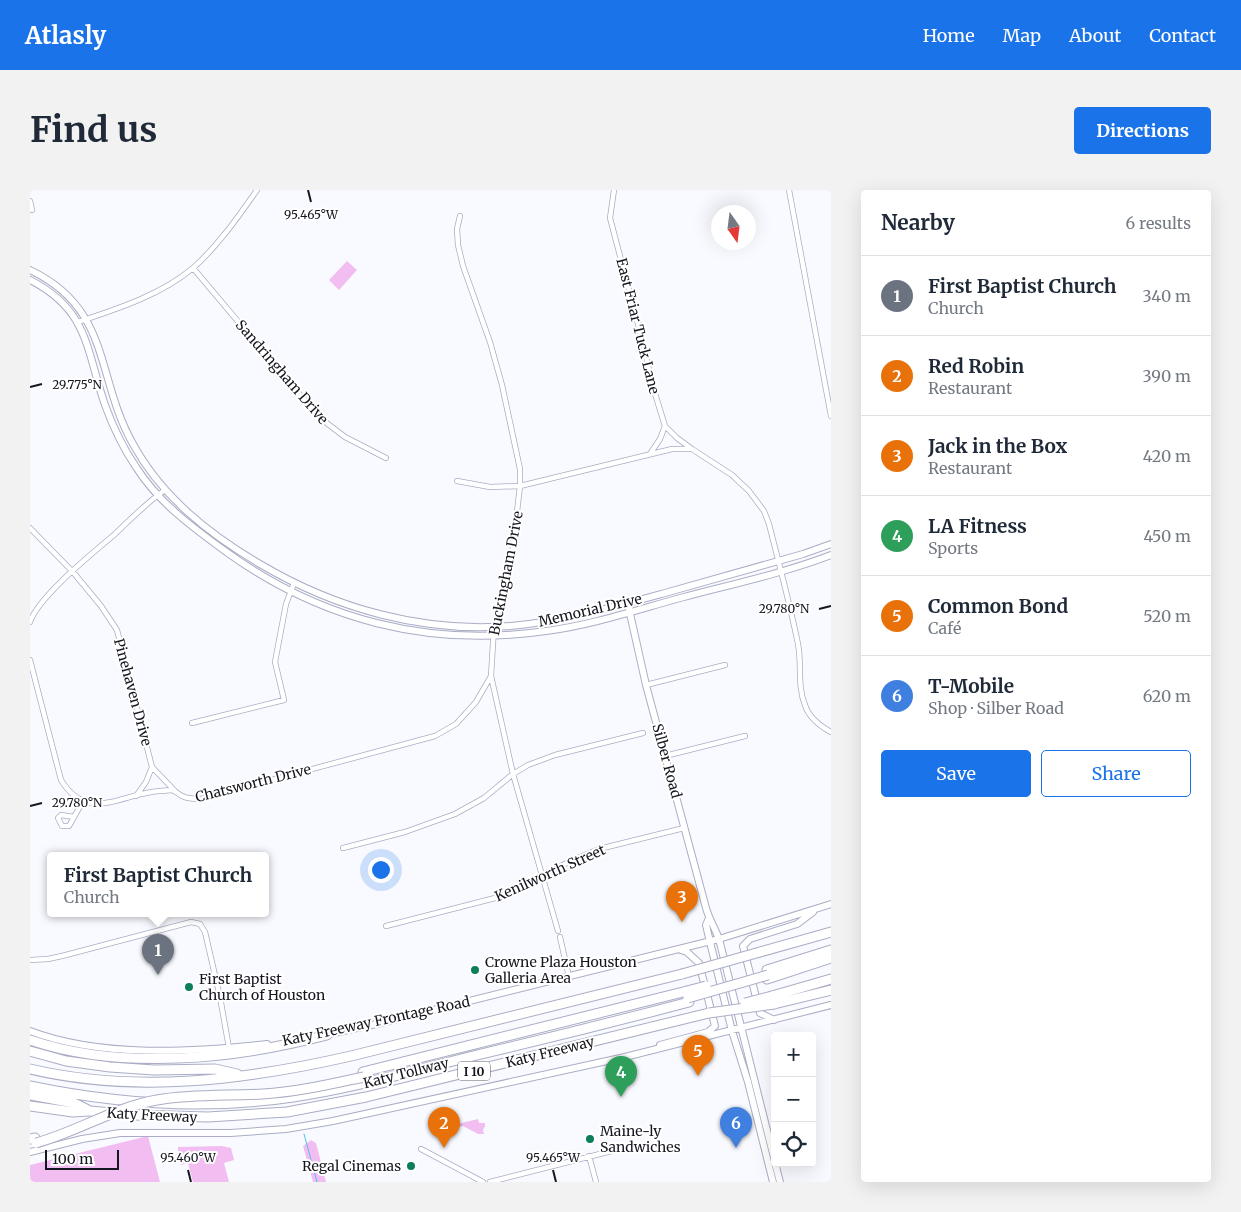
<!DOCTYPE html>
<html lang="en">
<head>
<meta charset="utf-8">
<style>
	:root { --surface:#fff; --page:#f2f2f3; --text:#1f2937; --muted:#747a83; --line:#e0e1e3; --accent:#1a73e8 }
	body { margin:0; font-family:Merriweather,serif; background:var(--page); color:var(--text) }
	.controls { position:absolute; right:15px; bottom:15px; display:grid; overflow:hidden; border-radius:5px; box-shadow:0 5px 20px #0002 }
	.controls button { width:45px; height:45px; display:grid; place-items:center; padding:0; border:0; border-bottom:1px solid var(--line); background:var(--surface); color:var(--text); font:25px sans-serif }
	.compass { position:absolute; left:681px; top:15px; width:45px; height:45px; border-radius:50%; background:var(--surface); box-shadow:0 5px 20px #0002; rotate:166deg }
	.scale { position:absolute; left:15px; bottom:12px; width:74px; box-sizing:border-box; padding-left:5px; border:2px solid #15161f; border-top:0; font-size:14px; line-height:18px; white-space:nowrap; color:#15161f; -webkit-text-stroke:4px #fff; paint-order:stroke }
	.you { position:absolute; left:350px; top:679px; width:18px; height:18px; margin:-12px; border:4px solid #fff; border-radius:50%; background:#1a73e8; box-shadow:0 0 0 8px #1a73e833 }
	.badge { display:grid; place-items:center; width:32px; height:32px; border-radius:50%; background:var(--accent); color:#fff; font-size:16px; font-weight:700 }
	.pin { position:absolute; translate:-50% -41px; filter:drop-shadow(0 1px 2px #0008) }
	.pin::after { content:''; position:absolute; top:26px; width:18px; height:15px; background:inherit; clip-path:polygon(0 0,100% 0,50% 100%) }
	.popup { position:absolute; left:17px; top:662px; width:222px; height:65px; box-sizing:border-box; display:grid; place-content:center; border-radius:5px; background:var(--surface); filter:drop-shadow(0 1px 4px #0005); font-size:16px; white-space:nowrap; color:var(--muted) }
	.popup b { font-size:19px; color:var(--text) }
	.popup::after { content:''; position:absolute; left:50%; top:100%; margin-left:-10px; border:10px solid transparent; border-top-color:var(--surface) }
	.list { margin:0; padding:0; list-style:none }
	h2 { display:flex; justify-content:space-between; align-items:center; height:65px; margin:0; padding:0 20px; font-size:21px }
	h2 small { font-size:16px; font-weight:400; color:var(--muted) }
	.list li { display:grid; grid-template-columns:32px 1fr auto; gap:15px; align-items:center; box-sizing:border-box; height:80px; padding:0 20px; border-top:1px solid var(--line) }
	.list b { display:block; font-size:19px; white-space:nowrap }
	.list p { margin:0; font-size:16px; white-space:nowrap; color:var(--muted) }
	.list em { font-size:16px; font-style:normal; color:var(--muted) }
	.actions { display:flex; gap:10px; padding:15px 20px }
	.actions a { flex:1; padding:11px 0; border:1px solid var(--accent); border-radius:5px; text-align:center; font-size:18px; color:var(--accent) }
	.actions .main { background:var(--accent); color:#fff }
	.icon { flex:none; width:28px; height:28px; fill:none; stroke:currentColor; stroke-width:2; stroke-linecap:round; stroke-linejoin:round }
	.map { position:relative; flex:none; width:801px; height:992px; overflow:hidden; border-radius:5px }
	header { display:flex; align-items:center; gap:30px; box-sizing:border-box; height:70px; padding:0 25px; background:var(--accent); color:#fff }
	header strong { font-size:24px }
	nav { display:flex; gap:28px; margin-inline-start:auto; font-size:18px }
	.intro { display:flex; align-items:center; justify-content:space-between; box-sizing:border-box; height:120px; padding:0 30px }
	h1 { margin:0; font-size:35px }
	.button { padding:12px 22px; border-radius:5px; background:var(--accent); color:#fff; font-size:18px; font-weight:700 }
	main { display:flex; gap:30px; padding:0 30px }
	aside { flex:1; background:var(--surface); border-radius:5px; box-shadow:0 5px 20px #0002 }
	.map>svg:first-child { display:block }
	.green { fill:#f2bef1 }
	.lines { fill:none; stroke-linecap:round; stroke-linejoin:round }
	.stream { stroke:#53bff6; stroke-width:1 }
	.street-casing { stroke:#aaadc5; stroke-width:6 }
	.secondary-casing { stroke:#aaadc5; stroke-width:8 }
	.highway-casing { stroke:#aaadc5; stroke-width:11 }
	.street { stroke:#fff; stroke-width:4.5 }
	.secondary { stroke:#fff; stroke-width:6 }
	.highway { stroke:#fff; stroke-width:9 }
	.highway-bridge-casing { stroke:#aaadc5; stroke-width:11; stroke-linecap:butt }
	.highway-bridge { stroke:#fff; stroke-width:9 }
	.ticks { fill:none; stroke:#15161f; stroke-width:2 }
	.poi-dot { fill:#0d7e5a; stroke:#fff; stroke-width:2 }
	.labels { text-anchor:middle; dominant-baseline:central; stroke-width:4; stroke-linejoin:round; paint-order:stroke }
	.shield { fill:#fff; stroke:#5b5c62; stroke-width:1 }
	.shield-label { font-size:12px; font-weight:bold; fill:#15161f }
	.street-label { font-size:14px; fill:#15161f; stroke:#fff }
	.poi-label { font-size:14px; fill:#15161f; stroke:#fff; text-anchor:start }
	.ticks-label { font-size:12px; text-anchor:middle; fill:#15161f; stroke:#fff; stroke-width:4; stroke-linejoin:round; paint-order:stroke }
</style>
</head>
<body>
<header>
<strong>Atlasly</strong>
<nav><a>Home</a><a>Map</a><a>About</a><a>Contact</a></nav>
</header>
<div class="intro"><h1>Find us</h1><a class="button">Directions</a></div>
<main>
<div class="map">
<svg width="801" height="992" viewBox="0 0 801 992">
	<rect width="100%" height="100%" fill="#f9faff"/>
	<path class="green" d="M317,71l10,9 -18,20 -10,-10z
		M448,929l1,4h6v3l-2,4 1,4h-6l-15,-8 -30,7v-3z
		M118,946l12,46h-130v-17z
		M281,950l5,3 10,39h-13l-10,-36z
		M192,956l9,2 3,12 -10,3 5,19h-36l-5,-19 -7,2v-11l-3,-1v-6z"/>
	<g class="lines">
		<path class="stream" d="M274,944l13,48"/>
		<defs>
			<path id="street" d="M584,0l-4,28 34,129 8,37 13,42 12,12 15,11
				M759,0l42,226
				M0,11l2,9
				M430,26l-3,13 1,16 5,21 27,76 12,43 18,84v17l-9,77 -17,64 -3,49 22,98 45,157
				M163,78l101,120 30,33 21,16 41,21
				M48,132c39,-13 83,-27 115,-54 25,-22 45,-51 64,-78
				M620,264l10,-15 5,-13
				M427,291l33,6 30,-1 152,-37h20l40,26 17,16 15,20 5,13c10,40 21,80 29,120 4,20 -1,42 7,61 4,13 15,21 26,27
				M0,338l43,44 28,34 16,24 35,137 22,23
				M0,432c9,-26 63,-69 85,-88 16,-15 32,-32 50,-44
				M0,470l31,120c27,44 61,13 99,11 4,0 8,-1 12,-1 4,1 6,4 10,6 6,3 12,3 19,3l234,-63 21,-12 20,-22 15,-26
				M616,495l79,-20
				M162,533l92,-23 -9,-38 11,-58 8,-21
				M635,566l80,-20
				M106,606l10,-14 6,-15
				M44,627l-13,-2 -3,3 4,8h7l14,-25
				M313,658l62,-16 50,-18 29,-16 29,-24 15,-9 27,-10 88,-22
				M356,736l113,-29 21,-9 22,-13 31,-15 26,-11 85,-21
				M530,747l9,40
				M0,770l18,-1 14,-3 129,-34 9,2 5,8 15,65 9,51
				M391,959l62,33
				M559,966l7,26
				M460,992l145,-37"/>
			<path id="secondary" d="M0,80c82,39 65,107 103,174 29,53 76,90 127,120 76,45 163,69 251,62 53,-5 103,-19 154,-33 46,-13 92,-26 138,-39l28,-10
				M0,90c59,30 56,70 75,125 8,22 18,43 31,62 22,35 56,60 89,84 95,69 204,97 321,80 47,-6 93,-22 138,-34 49,-13 100,-24 147,-42
				M599,419l17,76 60,223c3,11 9,20 13,31l56,223
				M679,728l-3,7 4,17 22,89 16,51 25,100
				M744,830l-14,-7 -17,-67 7,-7 47,-15 16,-12
				M0,841c71,27 163,21 237,13
				M294,845l57,-12 338,-84 112,-35
				M630,855l48,-13 7,-6 -16,-63 -12,-11 -6,-2
				M0,962l52,-13 38,-6h110l56,-4 47,-8 292,-64 206,-52
				M745,973l5,19"/>
			<path id="highway" d="M730,762l71,-20
				M737,780l64,-20
				M737,789l64,-21
				M742,806l59,-17
				M744,814l57,-14
				M0,850c91,31 205,19 297,-5
				M0,861l36,10 44,6 44,3 61,-1 22,5
				M0,879c106,25 216,11 321,-13l331,-82
				M333,882l324,-81
				M0,896c86,18 176,24 263,11 61,-9 120,-26 180,-41 72,-17 144,-35 216,-54
				M0,905l44,8 16,8 44,4 74,2 79,-5 79,-15 343,-84
				M0,916l43,6 16,-1
				M0,949l5,-1"/>
		</defs>
		<use href="#street" class="street-casing"/>
		<use href="#secondary" class="secondary-casing"/>
		<use href="#highway" class="highway-casing"/>
		<use href="#street" class="street"/>
		<use href="#secondary" class="secondary"/>
		<use href="#highway" class="highway"/>
		<defs>
			<path id="highway-bridge" d="M652,784l78,-22
				M657,801l19,-5
				M658,808l80,-23
				M715,813l27,-7
				M679,823l65,-9
				M6,953c41,-11 79,-36 121,-43 35,-6 71,-4 106,-6 34,-2 68,-10 101,-17"/>
		</defs>
		<use href="#highway-bridge" class="highway-bridge-casing"/>
		<use href="#highway-bridge" class="highway-bridge"/>
	</g>
	<path class="ticks" d="M278,0l3,12M0,197l12,-3M789,419l12,-3M0,616l12,-3M158,980l3,12M523,980l3,12"/>
	<g class="poi-dot">
		<circle cx="445" cy="780" r="5"/>
		<circle cx="159" cy="797" r="5"/>
		<circle cx="560" cy="949" r="5"/>
		<circle cx="381" cy="976" r="5"/>
	</g>
	<g class="labels">
		<rect class="shield" x="428" y="871.5" width="32" height="19" rx="4"/>
		<g class="shield-label">
			<text x="444" y="881">I 10</text>
		</g>
		<g class="street-label">
			<text transform="translate(608 136) rotate(76)">East Friar Tuck Lane</text>
			<text transform="translate(252 182) rotate(49)">Sandringham Drive</text>
			<text transform="translate(476 383) rotate(-79)">Buckingham Drive</text>
			<text transform="translate(560 420) rotate(-13)">Memorial Drive</text>
			<text transform="translate(103 502) rotate(75)">Pinehaven Drive</text>
			<text transform="translate(637 571) rotate(75)">Silber Road</text>
			<text transform="translate(223 593) rotate(-14)">Chatsworth Drive</text>
			<text transform="translate(520 683) rotate(-24)">Kenilworth Street</text>
			<text transform="translate(346 831) rotate(-12)">Katy Freeway Frontage Road</text>
			<text transform="translate(520 862) rotate(-14)">Katy Freeway</text>
			<text transform="translate(376 883) rotate(-14)">Katy Tollway</text>
			<text transform="translate(122 925) rotate(3)">Katy Freeway</text>
		</g>
		<g class="poi-label">
			<text x="455" y="772">Crowne Plaza Houston<tspan x="455" dy="16">Galleria Area</tspan></text>
			<text x="169" y="789">First Baptist<tspan x="169" dy="16">Church of Houston</tspan></text>
			<text x="570" y="941">Maine-ly<tspan x="570" dy="16">Sandwiches</tspan></text>
			<text x="371" y="976" text-anchor="end">Regal Cinemas</text>
		</g>
	</g>
	<g class="ticks-label">
		<text x="281" y="29">95.465°W</text>
		<text x="47" y="199">29.775°N</text>
		<text x="754" y="423">29.780°N</text>
		<text x="47" y="617">29.780°N</text>
		<text x="158" y="972">95.460°W</text>
		<text x="523" y="972">95.465°W</text>
	</g>
</svg>
<div class="controls">
<button>+</button>
<button>−</button>
<button><svg class="icon" aria-label="locate" viewBox="0 0 24 24"><circle cx="12" cy="12" r="6"/><path d="M12 2v4M12 18v4M2 12h4M18 12h4"/></svg></button>
</div>
<svg class="compass" viewBox="-18 -18 36 36"><path d="M0-13l5 13h-10z" fill="#e53935"/><path d="M0 13l5-13h-10z" fill="#747a83"/></svg>
<div class="scale">100 m</div>
<div class="you"></div>
<div class="pin badge" style="left:128px;top:785px;background:#6b7280">1</div>
<div class="popup"><b>First Baptist Church</b>Church</div>
<div class="pin badge" style="left:414px;top:958px;background:#e8710a">2</div>
<div class="pin badge" style="left:652px;top:732px;background:#e8710a">3</div>
<div class="pin badge" style="left:591px;top:907px;background:#2e9e5b">4</div>
<div class="pin badge" style="left:668px;top:886px;background:#e8710a">5</div>
<div class="pin badge" style="left:706px;top:958px;background:#3f7fe0">6</div>
</div>
<aside>
<h2>Nearby<small>6 results</small></h2>
<ul class="list">
<li><span class="badge" style="background:#6b7280">1</span><div><b>First Baptist Church</b><p>Church</p></div><em>340 m</em></li>
<li><span class="badge" style="background:#e8710a">2</span><div><b>Red Robin</b><p>Restaurant</p></div><em>390 m</em></li>
<li><span class="badge" style="background:#e8710a">3</span><div><b>Jack in the Box</b><p>Restaurant</p></div><em>420 m</em></li>
<li><span class="badge" style="background:#2e9e5b">4</span><div><b>LA Fitness</b><p>Sports</p></div><em>450 m</em></li>
<li><span class="badge" style="background:#e8710a">5</span><div><b>Common Bond</b><p>Café</p></div><em>520 m</em></li>
<li><span class="badge" style="background:#3f7fe0">6</span><div><b>T-Mobile</b><p>Shop · Silber Road</p></div><em>620 m</em></li>
</ul>
<div class="actions"><a class="main">Save</a><a>Share</a></div>
</aside>
</main>
</body>
</html>
